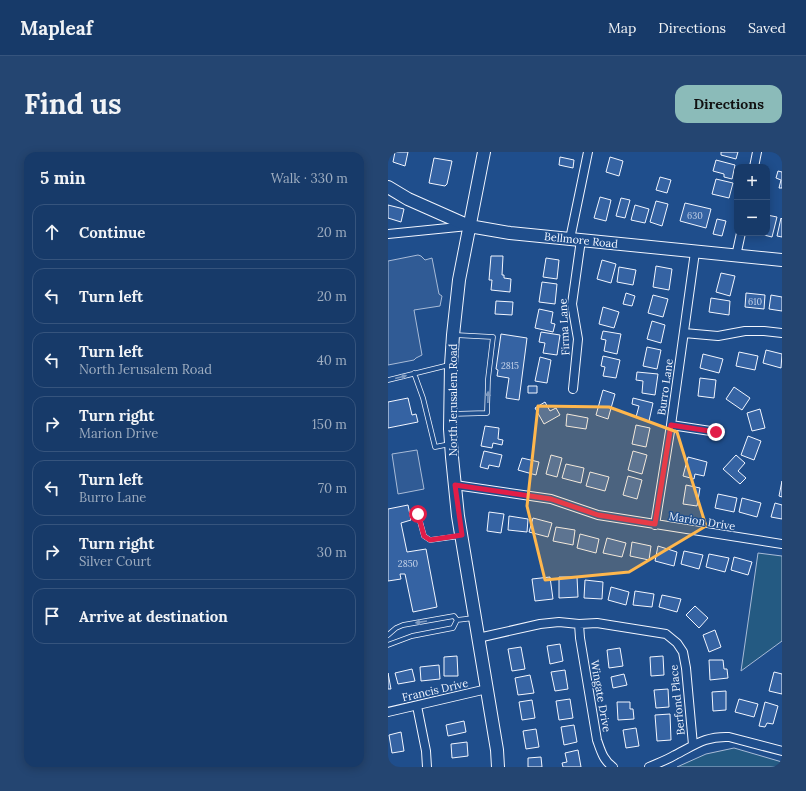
<!DOCTYPE html>
<html lang="en">
<head>
<meta charset="utf-8">
<style>
	:root { --surface:#173a69; --page:#244571; --text:#f1f3f6; --muted:#9eadc0; --line:#36547d; --accent:#8bbbb9 }
	body { margin:0; font-family:Lora,serif; background:var(--page); color:var(--text) }
	.controls { position:absolute; right:12px; top:12px; display:grid; overflow:hidden; border-radius:8px; box-shadow:0 2px 10px #0003 }
	.controls button { width:36px; height:36px; display:grid; place-items:center; padding:0; border:0; border-bottom:1px solid var(--line); background:var(--surface); color:var(--text); font:20px sans-serif }
	.stop { position:absolute; width:12px; height:12px; margin:-9px; border:3px solid #e11d48; border-radius:50%; background:#fff }
	.stop.end { background:#e11d48; border-color:#fff; box-shadow:0 1px 4px #0008 }
	.list { margin:0; padding:0; list-style:none }
	h2 { display:flex; justify-content:space-between; align-items:center; height:52px; margin:0; padding:0 16px; font-size:17px }
	h2 small { font-size:13px; font-weight:400; color:var(--muted) }
	.list li { display:grid; grid-template-columns:26px 1fr auto; gap:12px; align-items:center; box-sizing:border-box; height:56px; margin:0 8px 8px; padding:0 8px; border:1px solid var(--line); border-radius:12px }
	.list b { display:block; font-size:15px; white-space:nowrap }
	.list p { margin:0; font-size:13px; white-space:nowrap; color:var(--muted) }
	.list em { font-size:13px; font-style:normal; color:var(--muted) }
	.icon { flex:none; width:22px; height:22px; fill:none; stroke:currentColor; stroke-width:2; stroke-linecap:round; stroke-linejoin:round }
	.map { position:relative; flex:none; width:394px; height:615px; overflow:hidden; border-radius:12px }
	header { display:flex; align-items:center; gap:24px; box-sizing:border-box; height:56px; padding:0 20px; background:var(--surface); border-bottom:1px solid var(--line) }
	header strong { font-size:19px }
	nav { display:flex; gap:22px; margin-inline-start:auto; font-size:14px }
	.intro { display:flex; align-items:center; justify-content:space-between; box-sizing:border-box; height:96px; padding:0 24px }
	h1 { margin:0; font-size:28px }
	.button { padding:10px 18px; border-radius:12px; background:var(--accent); color:#111; font-size:14px; font-weight:700 }
	main { display:flex; gap:24px; padding:0 24px }
	aside { flex:1; background:var(--surface); border-radius:12px; box-shadow:0 2px 10px #0003 }
	.map>svg:first-child { display:block }
	.green { fill:#245a82; stroke:#a8bbd7 }
	.parking { fill:#305b95; stroke:#a8bbd7 }
	.building { fill:#3563a3; stroke:#f2f6ff }
	.lines { fill:none; stroke-linecap:round; stroke-linejoin:round }
	.lane-casing { stroke:#f2f6ff; stroke-width:5.5 }
	.street-casing { stroke:#f2f6ff; stroke-width:10 }
	.secondary-casing { stroke:#f2f6ff; stroke-width:14 }
	.lane { stroke:#1f4e8c; stroke-width:4 }
	.street { stroke:#1f4e8c; stroke-width:8 }
	.secondary { stroke:#1f4e8c; stroke-width:12 }
	.oneway { fill:#7e9ac0 }
	.route { stroke:#e11d48; stroke-width:5 }
	.marked { fill:#ffb74d; fill-opacity:0.2; stroke:#ffb74d; stroke-width:3; stroke-linejoin:round }
	.labels { text-anchor:middle; dominant-baseline:central; stroke-width:3; stroke-linejoin:round; paint-order:stroke }
	.number-label { font-size:9px; fill:#c3d1e8 }
	.street-label { font-size:11px; fill:#f2f6ff; stroke:#1f4e8c }
</style>
</head>
<body>
<header>
<strong>Mapleaf</strong>
<nav><a>Map</a><a>Directions</a><a>Saved</a></nav>
</header>
<div class="intro"><h1>Find us</h1><a class="button">Directions</a></div>
<main>
<aside>
<h2>5 min<small>Walk · 330 m</small></h2>
<ul class="list">
<li><svg class="icon" aria-label="ahead" viewBox="0 0 24 24"><path d="M12 20V5M6 11l6-6 6 6"/></svg><div><b>Continue</b></div><em>20 m</em></li>
<li><svg class="icon" aria-label="left" viewBox="0 0 24 24"><path d="M17 20v-9H6M10 6l-5 5 5 5"/></svg><div><b>Turn left</b></div><em>20 m</em></li>
<li><svg class="icon" aria-label="left" viewBox="0 0 24 24"><path d="M17 20v-9H6M10 6l-5 5 5 5"/></svg><div><b>Turn left</b><p>North Jerusalem Road</p></div><em>40 m</em></li>
<li><svg class="icon" aria-label="right" viewBox="0 0 24 24"><path d="M7 20v-9h11M14 6l5 5-5 5"/></svg><div><b>Turn right</b><p>Marion Drive</p></div><em>150 m</em></li>
<li><svg class="icon" aria-label="left" viewBox="0 0 24 24"><path d="M17 20v-9H6M10 6l-5 5 5 5"/></svg><div><b>Turn left</b><p>Burro Lane</p></div><em>70 m</em></li>
<li><svg class="icon" aria-label="right" viewBox="0 0 24 24"><path d="M7 20v-9h11M14 6l5 5-5 5"/></svg><div><b>Turn right</b><p>Silver Court</p></div><em>30 m</em></li>
<li><svg class="icon" aria-label="arrive" viewBox="0 0 24 24"><path d="M6 21V4h12l-3 4 3 4H6"/></svg><div><b>Arrive at destination</b></div></li>
</ul>
</aside>
<div class="map">
<svg width="394" height="615" viewBox="0 0 394 615">
	<rect width="100%" height="100%" fill="#1f4e8c"/>
	<path class="green" d="M370,401l24,3v85l-41,30z
		M346,596l48,14v5h-105l29,-13z"/>
	<path class="parking" d="M30,103l3,1 4,4 7,-2 7,36 3,2 -2,10 -26,4 8,45 -6,3 -2,2 -26,5v-104z
		M29,298l7,39 -26,5 -6,-40z"/>
	<path class="building" d="M7,0h13l-3,14 -12,-4z
		M333,0h17l-2,7 -15,-4z
		M172,5l14,3 -1,8 -14,-3z
		M222,5l13,4 -4,15 -13,-4z
		M46,6l18,3 -5,23 -2,2 -16,-3z
		M328,8l19,5 -3,14 -8,-2v-3l-11,-3z
		M390,19l4,1v16h-3l2,-8 -5,-2z
		M272,25l11,3 -4,13 -11,-3z
		M328,27l17,4 -4,15 -17,-4z
		M212,45l11,3 -5,21 -12,-3z
		M233,46l9,2 -5,18 -9,-2z
		M268,49l12,3 -6,22 -12,-4z
		M297,51l26,6 -5,19 -26,-7z
		M0,53l16,4 -3,13 -13,-4z
		M247,53l14,4 -4,14 -14,-3z
		M379,63l10,2 -5,20 -12,-3 7,-1z
		M393,66l1,1v18l-5,-1z
		M329,67l9,2 -4,15 -9,-2z
		M103,104h12l-1,19h2v3l7,1 -1,13 -19,-2 1,-10h-3z
		M158,106l13,2 -2,19 -14,-2z
		M214,108l14,4 -5,19 -14,-4z
		M268,114l16,3 -3,21 -16,-3z
		M231,115l17,3 -3,15 -16,-3z
		M333,121l14,3 -5,20 -14,-4z
		M154,130l15,2 -2,20 -16,-2z
		M238,141l9,3 -3,10 -9,-2z
		M358,141l19,2 -1,14 -19,-2z
		M265,143l15,4 -5,18 -15,-4z
		M383,143l11,2v14l-13,-2z
		M323,146l19,3 -1,14 -20,-3z
		M108,149l17,1 -1,13 -17,-1z
		M215,155l16,5 -5,16 -15,-4z
		M151,157l14,3 -2,11 4,1 -2,8 -18,-4z
		M264,169l13,4 -4,18 -14,-4z
		M215,179l18,3 -4,20 -13,-3 2,-11 -5,-1z
		M153,180l19,3 -3,20 -14,-2 2,-10 -6,-1z
		M113,182l26,4 -8,62 -13,-2 3,-20 -12,-2 1,-6 -2,-1z
		M259,195l14,3 -4,19 -14,-3z
		M378,198l16,4 -1,14 -18,-5z
		M351,200l19,4 -3,14 -19,-4z
		M315,202l20,5 -4,14 -19,-5z
		M215,204l17,4 -4,18 -13,-2 2,-9 -4,-1z
		M152,205l11,3 -4,23 -12,-2z
		M249,220l21,2 -3,21 -13,-2 1,-12 -7,-1z
		M312,226l16,2 -2,18 -16,-2z
		M140,234h9v7h-9z
		M346,235l16,11 -8,12 -16,-11z
		M215,238l12,4 -7,25 -12,-4z
		M20,246l4,17 4,-1 2,8 -30,6v-26z
		M245,246l20,5 -4,18 -13,-4 3,-11 -7,-2z
		M157,250l5,9 6,-3 4,7 -16,9 -9,-16z
		M372,257l5,19 -13,3 -5,-18z
		M179,262l21,4 -2,11 -20,-3z
		M248,273l14,3 -4,19 -14,-3z
		M97,274l14,2 -1,11 5,1 -1,5 -9,-2 -1,5 -11,-2z
		M360,284l13,5 -7,19 -13,-5z
		M96,299l18,4 -3,12 -10,-2 -1,4 -8,-2z
		M245,299l14,4 -5,19 -14,-4z
		M163,303l11,3 -5,19 -11,-3z
		M348,303l9,8 -7,8 8,7 -6,6 -17,-15z
		M300,305l19,5 -3,14 -9,-2 -1,5 -11,-3z
		M134,306l17,4 -3,13 -18,-5z
		M178,312l18,4 -3,15 -19,-5z
		M202,320l19,5 -4,14 -19,-5z
		M240,324l14,4 -5,19 -14,-4z
		M394,329v16l-3,-1z
		M298,333l14,3 -3,18 -14,-2z
		M330,342l19,4 -3,14 -19,-4z
		M354,346l19,5 -4,14 -18,-5z
		M387,351l7,2v14l-11,-2z
		M20,353l3,15 -10,3 6,29 19,-3 11,58 -24,5 -8,-38h-5l1,5 -13,2v-72z
		M101,360l15,2 -3,19 -14,-2z
		M121,364l19,3 -1,13 -19,-2z
		M145,366l19,5 -4,14 -19,-5z
		M168,375l19,3 -2,15 -20,-4z
		M192,382l19,5 -3,14 -19,-5z
		M219,386l19,5 -4,14 -19,-4z
		M244,390l19,4 -2,14 -19,-4z
		M270,394l19,6 -3,14 -19,-5z
		M296,399l19,4 -4,14 -18,-5z
		M321,402l20,4 -4,14 -19,-5z
		M346,405l18,5 -4,13 -17,-5z
		M162,425l3,22 -18,2 -3,-22z
		M171,425h18l1,20 -19,1z
		M197,428l18,2 -1,17 -18,-1z
		M223,435l18,5 -3,13 -18,-5z
		M247,439l19,3 -2,13 -19,-2z
		M274,443l19,4 -4,13 -18,-5z
		M307,454l13,12 -9,10 -13,-13z
		M327,478l6,17 -12,5 -6,-17z
		M172,492l3,17 -13,3 -3,-18z
		M133,495l4,22 -13,2 -4,-22z
		M232,496l3,18 -14,2 -2,-18z
		M69,504l1,20h-14v-19z
		M275,504l1,19 -13,1 -1,-19z
		M321,508h14l1,9h3l1,9 -18,2z
		M51,513l1,14 -19,2 -1,-14z
		M24,517l3,12 -17,3 -3,-11z
		M177,518l3,19 -13,2 -4,-19z
		M386,520l8,2v20l-13,-3z
		M0,521l3,16h-3z
		M236,522l3,11 -14,3 -2,-11z
		M142,523l4,18 -16,2 -3,-17z
		M280,537l1,18 -13,1 -2,-18z
		M338,539v19l-13,1 -1,-19z
		M182,547l3,19 -14,2 -3,-19z
		M351,547l19,5 -4,13 -19,-5z
		M144,548l3,18 -13,2 -3,-18z
		M229,550h13v7h3l1,10 -16,1z
		M377,550l13,4 -5,18 -6,-1 -2,4 -6,-1z
		M282,562l1,26 -14,1 -2,-26z
		M76,569l2,11 -18,4 -2,-11z
		M186,573l3,17 -13,3 -3,-18z
		M248,576l3,18 -13,2 -3,-18z
		M148,577l3,18 -13,2 -3,-18z
		M13,580l3,19 -12,2 -3,-18z
		M79,590l1,14 -16,2 -1,-14z
		M190,598l3,17h-18l-1,-4 5,-1 -2,-9z
		M153,605l1,10h-14v-9z"/>
	<g class="lines">
		<defs>
			<path id="lane" d="M26,221l9,25 12,49 15,-3
				M0,228l61,-15
				M63,262l36,-1 1,-34 5,-42 -38,-2
				M30,362l6,22 6,4 30,-4
				M69,468l17,-2
				M0,483l8,-7 7,-3 51,-9 3,4
				M0,493l24,-9 41,-8 4,-8"/>
			<path id="street" d="M366,15l3,-15
				M0,82l80,-8
				M182,87l18,-87
				M348,104l5,-23
				M296,181l34,3 27,-5h19l18,2
				M185,237l5,-50 -6,-35 9,-64
				M283,273l46,7
				M67,333l96,14 47,16 184,29
				M267,373l16,-100 24,-173
				M191,472l1,14 17,102c4,11 6,20 16,27
				M90,486l62,-14 19,-2 20,2 18,-1 69,11 11,9 6,9 3,16 7,77
				M29,554l9,45 1,16
				M0,560l99,-23
				M261,615c9,-4 18,-7 26,-12 20,-10 30,-19 54,-18l53,14"/>
			<path id="secondary" d="M96,0l-25,128 -6,55 -2,30 -1,64 2,28 6,59 39,234 1,17
				M0,35l20,12 61,27 41,7 272,27"/>
		</defs>
		<use href="#lane" class="lane-casing"/>
		<use href="#street" class="street-casing"/>
		<use href="#secondary" class="secondary-casing"/>
		<use href="#lane" class="lane"/>
		<use href="#street" class="street"/>
		<use href="#secondary" class="secondary"/>
	</g>
	<defs><path id="oneway-solid" d="M-6-.8H1V-3.2L6.5 0L1 3.2V.8H-6Z"/></defs>
	<g class="oneway">
		<use href="#oneway-solid" transform="translate(13 225) rotate(-15)"/>
		<use href="#oneway-solid" transform="translate(100 245) rotate(-89)"/>
		<use href="#oneway-solid" transform="translate(33 470) rotate(171)"/>
	</g>
	<g class="lines">
		<path class="route" d="M30,362l6,22 6,4 32,-5 -7,-50 96,14 47,16 57,9 16,-99 45,7"/>
	</g>
	<path class="marked" d="M150,254l71,1 68,25 29,94 -77,46 -84,8 -18,-74z"/>
	<g class="labels">
		<g class="number-label">
			<text x="307" y="63">630</text>
			<text x="367" y="149">610</text>
			<text x="122" y="213">2815</text>
			<text x="20" y="411">2850</text>
		</g>
		<g class="street-label">
			<text transform="translate(193 88) rotate(6)">Bellmore Road</text>
			<text transform="translate(176 175) rotate(-93)">Firma Lane</text>
			<text transform="translate(277 235) rotate(-82)">Burro Lane</text>
			<text transform="translate(65 248) rotate(-90)">North Jerusalem Road</text>
			<text transform="translate(314 369) rotate(9)">Marion Drive</text>
			<text transform="translate(47 538) rotate(-13)">Francis Drive</text>
			<text transform="translate(213 544) rotate(80)">Wingate Drive</text>
			<text transform="translate(289 548) rotate(-96)">Berfond Place</text>
		</g>
	</g>
</svg>
<div class="controls">
<button>+</button>
<button>−</button>
</div>
<div class="stop" style="left:30px;top:362px"></div>
<div class="stop end" style="left:328px;top:280px"></div>
</div>
</main>
</body>
</html>
